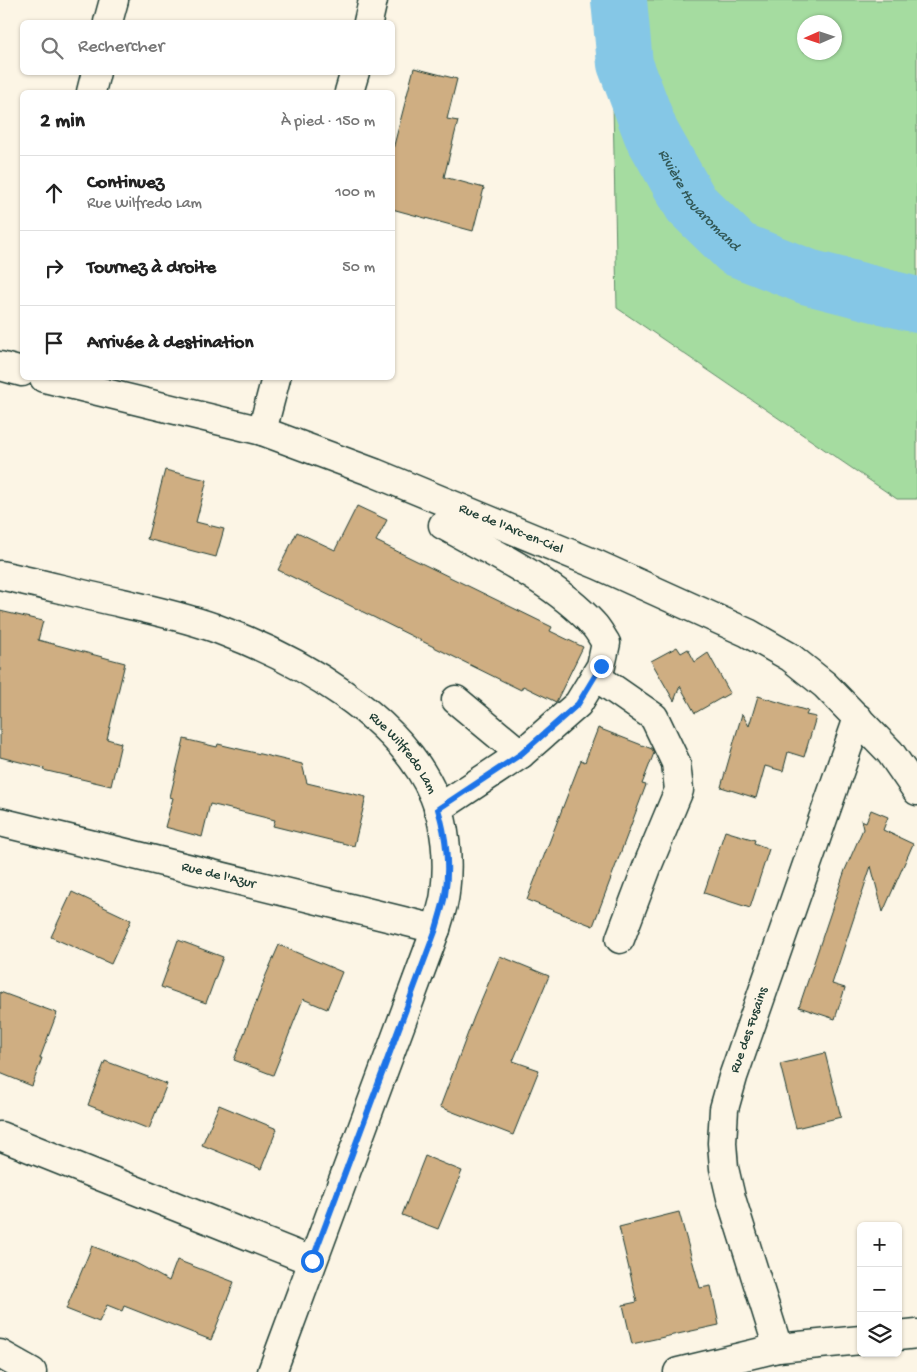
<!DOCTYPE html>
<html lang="fr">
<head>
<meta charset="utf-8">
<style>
	:root { --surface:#fff; --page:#f2f2f2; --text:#222; --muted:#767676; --line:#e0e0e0 }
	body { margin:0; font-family:"Gochi Hand",sans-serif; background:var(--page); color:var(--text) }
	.controls { position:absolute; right:15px; bottom:15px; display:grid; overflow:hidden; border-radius:8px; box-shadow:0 1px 4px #0004 }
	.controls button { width:45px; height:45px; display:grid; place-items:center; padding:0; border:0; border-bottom:1px solid var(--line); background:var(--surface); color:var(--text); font:25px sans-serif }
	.compass { position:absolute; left:797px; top:15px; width:45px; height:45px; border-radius:50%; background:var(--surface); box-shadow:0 1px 4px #0004; rotate:267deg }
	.stop { position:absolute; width:15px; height:15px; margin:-11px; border:4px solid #1a73e8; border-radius:50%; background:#fff }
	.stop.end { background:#1a73e8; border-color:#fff; box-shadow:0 1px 5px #0008 }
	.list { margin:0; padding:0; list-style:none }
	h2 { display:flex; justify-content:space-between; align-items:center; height:65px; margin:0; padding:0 20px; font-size:21px }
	h2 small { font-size:16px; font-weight:400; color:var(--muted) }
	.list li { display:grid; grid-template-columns:32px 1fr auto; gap:15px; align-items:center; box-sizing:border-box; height:75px; padding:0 20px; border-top:1px solid var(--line) }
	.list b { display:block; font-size:19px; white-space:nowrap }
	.list p { margin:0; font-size:16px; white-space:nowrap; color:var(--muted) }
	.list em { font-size:16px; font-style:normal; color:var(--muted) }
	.icon { flex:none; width:28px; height:28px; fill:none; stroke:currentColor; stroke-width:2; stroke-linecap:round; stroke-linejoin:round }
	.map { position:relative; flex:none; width:917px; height:1372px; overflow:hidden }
	.search { position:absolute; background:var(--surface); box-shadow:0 1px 4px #0004; left:20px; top:20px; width:375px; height:55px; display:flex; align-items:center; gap:12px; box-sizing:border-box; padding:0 18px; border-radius:8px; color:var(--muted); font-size:19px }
	.panel { position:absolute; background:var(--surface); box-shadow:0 1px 4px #0004; left:20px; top:90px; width:375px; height:290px; border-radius:8px }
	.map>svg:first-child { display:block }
	.green { fill:#a5dca0; stroke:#628c6a; fill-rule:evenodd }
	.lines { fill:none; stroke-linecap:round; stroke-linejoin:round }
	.river { stroke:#85c7e6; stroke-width:56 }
	.building { fill:#cfae82; stroke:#1f3d34 }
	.minor-casing { stroke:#1f3d34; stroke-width:31 }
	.minor { stroke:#fcf5e5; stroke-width:28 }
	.route { stroke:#1a73e8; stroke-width:6 }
	.labels { text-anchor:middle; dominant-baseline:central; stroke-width:4; stroke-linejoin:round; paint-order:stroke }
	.street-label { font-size:14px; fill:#1f3d34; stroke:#fcf5e5 }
	.water-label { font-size:15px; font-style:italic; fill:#335958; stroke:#fcf5e5 }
</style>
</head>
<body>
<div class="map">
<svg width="917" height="1372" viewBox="0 0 917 1372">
	<rect width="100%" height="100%" fill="#fcf5e5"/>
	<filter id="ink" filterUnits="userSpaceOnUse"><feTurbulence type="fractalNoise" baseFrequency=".02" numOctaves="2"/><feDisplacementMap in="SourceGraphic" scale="10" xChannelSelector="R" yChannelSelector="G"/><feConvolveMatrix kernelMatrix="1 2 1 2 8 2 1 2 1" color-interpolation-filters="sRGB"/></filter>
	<g filter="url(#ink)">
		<path class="green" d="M611,0h306v499h-20l-280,-191zM804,22h30v30h-30z"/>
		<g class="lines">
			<path class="river" id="s1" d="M619,0l6,64 26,69 40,71 46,45 71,28 109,28"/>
		</g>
		<path class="building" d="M414,68l43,11 -10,40 11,2 -14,56 40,11 -11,43 -81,-22v-56z
			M165,470l42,10 -11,42 28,7 -8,28 -69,-18z
			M357,506l30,14 -11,21 176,86 -2,4 33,16 -27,55 -33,-16 -2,4 -243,-120 19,-38 38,18z
			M0,611l43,10 -5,19 87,23 -18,76 14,4 -10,43 -68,-16 1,-2 -44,-11z
			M677,647l4,6 7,-4 7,13 13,-9 22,40 -35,20 -15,-27 -6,15 -23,-40z
			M758,696l50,15 -2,4 10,2 -12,40 -16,-5 -5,19 -18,-5 -9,32 -35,-11 21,-73 7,12z
			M598,728l54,21 2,4 -12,31 4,1 -53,141 -66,-26 54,-140 4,2z
			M184,739l33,8 1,-3 84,20 5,19 59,14 -12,49 -81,-20 2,-6 -65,-16 -8,33 -37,-10 8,-29 -3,-1z
			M871,810l17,7 -5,13 30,14 -30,68 -12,-46 -39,118 13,4 -10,31 -36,-12 46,-137 18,-41 -2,-9 5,2z
			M725,831l30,9 -1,3 15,6 -19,59 -46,-15z
			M72,892l59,28 -20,44 -60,-27z
			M178,940l45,17 -17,46 -45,-16z
			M279,945l63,27 -15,37 -24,-10 -30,76 -39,-15 30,-78h-1z
			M500,956l49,20 -36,85 26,9 -26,65 -73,-28 34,-90z
			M0,992l57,21 -17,45h2l-10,28 -32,-13z
			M825,1053l16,64 -45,11 -16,-64z
			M105,1061l62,23 -18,45 -61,-24z
			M219,1105l58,24 -16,40 -59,-24z
			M425,1156l37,15 -24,58 -36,-14z
			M679,1212l21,76 11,-2 8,39 -87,19 -9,-39 14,-3 -18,-75z
			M92,1246l44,17 33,18 8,-21 57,22 -23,58 -87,-34 -2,5 -15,-6 -8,17 -33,-13z"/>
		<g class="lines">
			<defs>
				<g id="minor">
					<path d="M108,22l6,-22"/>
					<path d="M368,22l5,-22"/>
					<path d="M91,92l5,-20"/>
					<path d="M349,92l6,-20"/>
					<path d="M0,366l22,6"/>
					<path id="s2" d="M44,378l218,53 113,42 223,92 150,68 42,24 35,28 65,67 27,39"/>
					<path d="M262,431l14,-53"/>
					<path id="s3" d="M0,575c41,9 81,19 122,28 33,8 67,15 98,27 78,29 180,86 214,166 12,29 15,65 11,97 -1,12 -6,24 -9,36l-164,443"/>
					<path d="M595,676l59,41 22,46 3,27 -30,72 -29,77"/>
					<path d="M456,700l65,54"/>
					<path d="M438,809l83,-55 57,-50 23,-38 5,-23c-4,-6 -8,-14 -13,-19 -37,-41 -101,-72 -150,-99"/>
					<path id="s4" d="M0,822l436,107"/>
					<path d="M0,1136l312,125"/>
					<path d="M898,1336l19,-2"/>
					<path id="s5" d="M778,1348l-47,-150 -7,-30 -2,-25 2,-34 9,-32 125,-359"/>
					<path d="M0,1354l32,18"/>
					<path d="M678,1372l100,-24 83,-8"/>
				</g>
			</defs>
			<use href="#minor" class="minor-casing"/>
			<use href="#minor" class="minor"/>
		</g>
	</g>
	<g class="lines" filter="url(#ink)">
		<path class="route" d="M312,1261l124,-332c3,-11 7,-23 9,-34 5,-28 1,-60 -7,-86l83,-55 57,-50 23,-38"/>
	</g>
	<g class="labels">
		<g class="street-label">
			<text stroke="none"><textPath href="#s2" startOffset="492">Rue de l'Arc-en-Ciel</textPath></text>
			<text stroke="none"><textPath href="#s3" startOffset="451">Rue Wilfredo Lam</textPath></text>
			<text stroke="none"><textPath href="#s4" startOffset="225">Rue de l'Azur</textPath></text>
			<text stroke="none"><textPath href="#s5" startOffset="330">Rue des Fusains</textPath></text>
		</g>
		<g class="water-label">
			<text stroke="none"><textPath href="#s1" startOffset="221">Rivière Houaromand</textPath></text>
		</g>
	</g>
</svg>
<div class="controls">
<button>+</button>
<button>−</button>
<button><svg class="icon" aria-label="layers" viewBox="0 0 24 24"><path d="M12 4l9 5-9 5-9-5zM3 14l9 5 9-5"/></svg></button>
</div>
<svg class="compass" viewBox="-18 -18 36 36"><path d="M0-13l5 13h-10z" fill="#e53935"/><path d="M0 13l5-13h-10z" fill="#767676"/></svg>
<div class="stop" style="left:312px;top:1261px"></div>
<div class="stop end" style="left:601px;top:666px"></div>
<div class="search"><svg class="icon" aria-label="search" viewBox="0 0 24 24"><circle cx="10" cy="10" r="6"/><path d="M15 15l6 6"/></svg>Rechercher</div>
<section class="panel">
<h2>2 min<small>À pied · 150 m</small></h2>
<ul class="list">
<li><svg class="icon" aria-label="ahead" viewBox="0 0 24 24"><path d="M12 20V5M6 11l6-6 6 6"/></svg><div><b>Continuez</b><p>Rue Wilfredo Lam</p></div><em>100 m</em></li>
<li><svg class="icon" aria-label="right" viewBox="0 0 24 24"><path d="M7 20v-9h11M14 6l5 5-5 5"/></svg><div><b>Tournez à droite</b></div><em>50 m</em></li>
<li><svg class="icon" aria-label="arrive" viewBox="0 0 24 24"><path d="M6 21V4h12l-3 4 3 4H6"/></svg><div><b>Arrivée à destination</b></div></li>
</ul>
</section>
</div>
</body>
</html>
